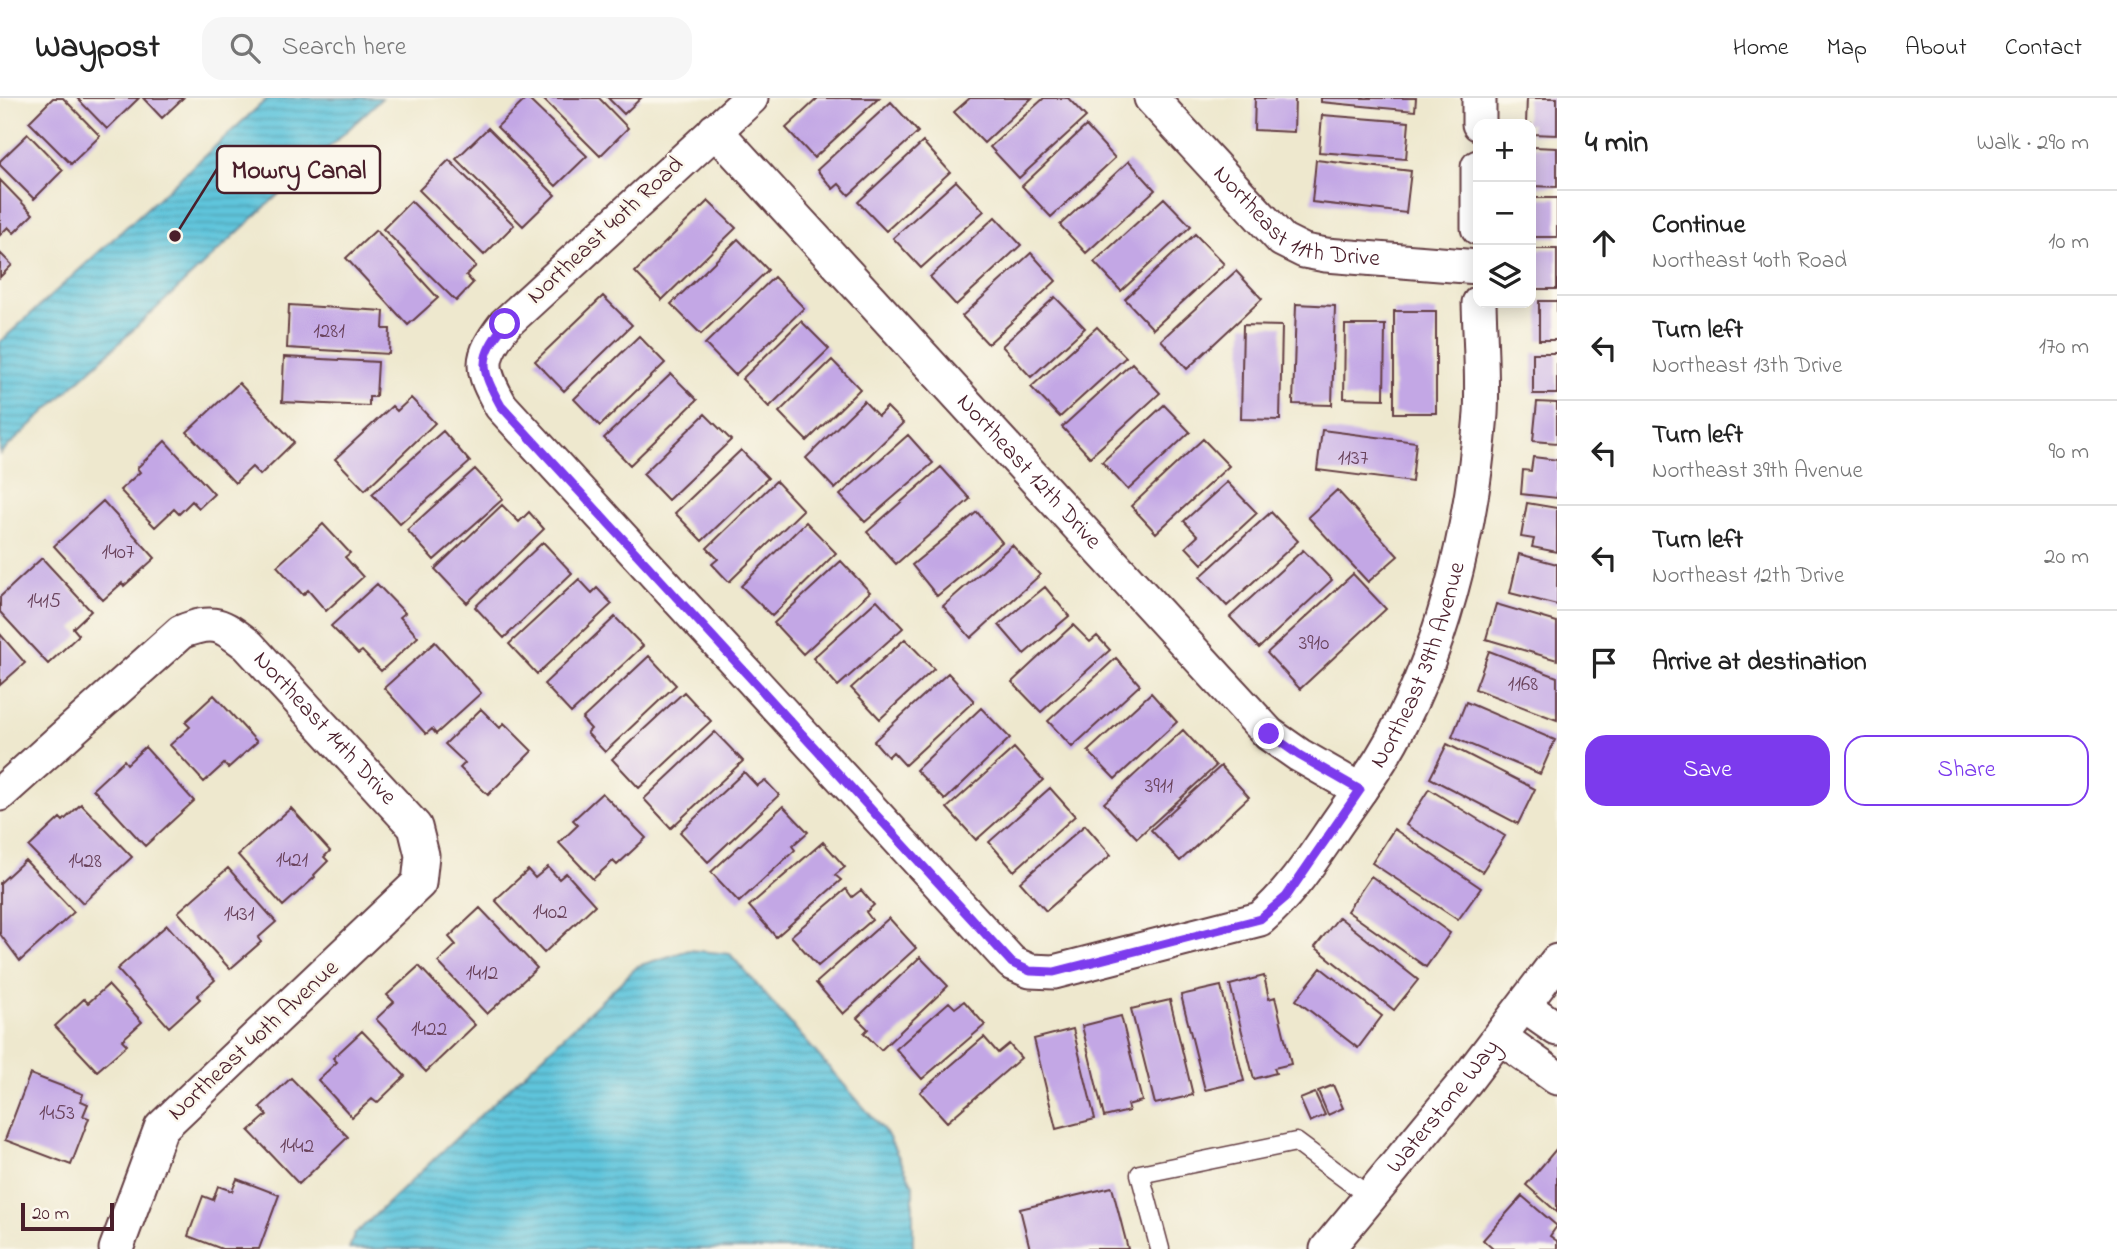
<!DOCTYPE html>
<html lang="en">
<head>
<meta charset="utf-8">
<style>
	:root { --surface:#fff; --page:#f6f6f6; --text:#222; --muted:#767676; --line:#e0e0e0; --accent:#7c3aed }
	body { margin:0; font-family:"Indie Flower",sans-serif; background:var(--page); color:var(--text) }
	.controls { position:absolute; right:21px; top:21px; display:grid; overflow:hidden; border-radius:14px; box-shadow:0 4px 18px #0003 }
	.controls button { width:63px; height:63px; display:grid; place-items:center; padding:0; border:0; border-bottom:2px solid var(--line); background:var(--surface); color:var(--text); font:35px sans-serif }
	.scale { position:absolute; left:21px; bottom:18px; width:93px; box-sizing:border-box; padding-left:7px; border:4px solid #4a1f2b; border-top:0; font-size:19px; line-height:24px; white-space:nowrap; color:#4a1f2b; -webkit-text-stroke:5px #fbf7ec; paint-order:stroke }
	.stop { position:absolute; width:21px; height:21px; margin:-16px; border:5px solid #7c3aed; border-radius:50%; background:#fff }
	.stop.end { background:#7c3aed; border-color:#fff; box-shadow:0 2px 7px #0008 }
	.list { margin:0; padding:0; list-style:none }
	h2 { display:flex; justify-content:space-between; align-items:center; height:91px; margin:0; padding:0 28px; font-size:30px }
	h2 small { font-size:23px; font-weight:400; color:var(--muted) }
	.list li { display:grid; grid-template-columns:46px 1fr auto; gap:21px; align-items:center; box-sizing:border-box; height:105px; padding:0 28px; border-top:2px solid var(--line) }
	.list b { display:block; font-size:26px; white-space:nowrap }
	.list p { margin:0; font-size:23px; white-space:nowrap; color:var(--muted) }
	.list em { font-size:23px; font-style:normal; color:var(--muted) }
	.actions { display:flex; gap:14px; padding:21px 28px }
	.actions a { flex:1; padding:16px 0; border:2px solid var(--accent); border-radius:21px; text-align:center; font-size:24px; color:var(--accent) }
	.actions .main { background:var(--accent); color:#fff }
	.icon { flex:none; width:38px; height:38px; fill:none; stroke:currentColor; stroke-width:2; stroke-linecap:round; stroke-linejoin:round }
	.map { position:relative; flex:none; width:1557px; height:1151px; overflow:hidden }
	header { display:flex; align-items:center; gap:42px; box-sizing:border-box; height:98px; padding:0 35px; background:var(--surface); border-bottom:2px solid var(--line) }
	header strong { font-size:33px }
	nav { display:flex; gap:38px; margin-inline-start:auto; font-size:24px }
	.search { width:490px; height:63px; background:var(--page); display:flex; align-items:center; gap:18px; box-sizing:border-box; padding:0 24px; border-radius:21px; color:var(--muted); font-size:26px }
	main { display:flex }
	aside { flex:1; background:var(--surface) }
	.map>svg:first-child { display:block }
	.water { fill:url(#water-rules); stroke:#547284; stroke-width:2 }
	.building { fill:#c3a7e5 }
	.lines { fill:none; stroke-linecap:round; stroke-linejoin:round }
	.lane-casing { stroke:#633d43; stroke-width:21 }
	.street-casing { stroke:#633d43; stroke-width:37 }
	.lane { stroke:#fff; stroke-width:18 }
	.street { stroke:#fff; stroke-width:33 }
	.route { stroke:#7c3aed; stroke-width:9 }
	.labels { text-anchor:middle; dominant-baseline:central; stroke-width:5; stroke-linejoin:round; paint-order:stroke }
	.number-label { font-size:21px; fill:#68415a }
	.street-label { font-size:24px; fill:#4a1f2b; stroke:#fbf7ec }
	.leader { fill:none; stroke:#4a1f2b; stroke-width:2.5 }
	.callout-dot { fill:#4a1f2b; stroke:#fbf7ec; stroke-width:2.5 }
	.callout { fill:#fbf7ec; stroke:#4a1f2b; stroke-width:2.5 }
	.callout-label { font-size:26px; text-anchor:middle; font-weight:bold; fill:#4a1f2b }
</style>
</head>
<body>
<header>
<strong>Waypost</strong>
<div class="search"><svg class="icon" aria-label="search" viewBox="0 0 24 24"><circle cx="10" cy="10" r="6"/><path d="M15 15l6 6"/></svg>Search here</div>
<nav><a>Home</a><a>Map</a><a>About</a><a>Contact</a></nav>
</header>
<main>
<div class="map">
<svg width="1557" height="1151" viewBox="0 0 1557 1151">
	<defs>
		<pattern id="water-rules" width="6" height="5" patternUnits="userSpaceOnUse" patternTransform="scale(1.75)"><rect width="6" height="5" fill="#5fc5dc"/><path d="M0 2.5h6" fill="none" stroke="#509fb3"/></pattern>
	</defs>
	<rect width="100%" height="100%" fill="#fbf7ec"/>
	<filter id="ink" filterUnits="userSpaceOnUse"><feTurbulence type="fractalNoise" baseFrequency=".0143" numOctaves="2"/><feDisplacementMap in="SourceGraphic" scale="14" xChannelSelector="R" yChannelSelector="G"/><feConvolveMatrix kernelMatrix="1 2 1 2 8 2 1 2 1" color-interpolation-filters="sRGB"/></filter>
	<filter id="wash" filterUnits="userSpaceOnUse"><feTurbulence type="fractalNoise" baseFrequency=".00686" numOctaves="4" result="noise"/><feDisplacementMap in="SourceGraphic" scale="28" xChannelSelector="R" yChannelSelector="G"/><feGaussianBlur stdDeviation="1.57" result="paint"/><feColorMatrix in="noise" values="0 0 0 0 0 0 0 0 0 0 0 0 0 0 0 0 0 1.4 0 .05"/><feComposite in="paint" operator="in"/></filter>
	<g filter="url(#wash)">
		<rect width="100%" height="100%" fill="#eee8ce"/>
		<path class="water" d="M268,0h114l-382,356v-112z
			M689,852l41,4 157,180 26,51v64h-564l5,-14 284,-269z"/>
		<g id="blocks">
			<path class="building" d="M53,0h10l37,38 -29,28 -42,-42z
				M77,0h62l-32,31z
				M143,0h40l-21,20z
				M527,0l60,58 -31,30 -59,-59z
				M542,0h57l29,30 -28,28z
				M608,0h33l-17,16z
				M818,0h61l-65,60 -28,-30z
				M970,0h62l-48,45 -30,-31z
				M1044,0h24l18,19 -67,61 -29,-31z
				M1255,0h40l-1,34 -40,-2z
				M1321,0h95l-1,13 -94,-9z
				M1527,0h30v37l-26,-1v-10h-5z
				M891,4l27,30 -69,63 -10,-11 -6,5 -16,-19z
				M1322,17l87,7 -3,37 -87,-7z
				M1086,28l29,32 -64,59 -29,-31z
				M488,30l67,67 -32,31 -67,-67z
				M28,36l35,36 -29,29 -34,-34v-4z
				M923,44l27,30 -64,59 -28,-29z
				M1533,49l24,1v39l-25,-1z
				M449,62l65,65 -30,30 -65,-65z
				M1316,62l95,11 -5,42 -94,-11z
				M1129,63l26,29 -69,63 -26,-28z
				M0,82l33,34 -19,19 -6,-6 -8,8z
				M956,83l28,30 -63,57 -28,-30z
				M1164,100l27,28 -70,65 -27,-29z
				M1531,100h26v39h-26z
				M411,103l65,65 -10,9 7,8 -17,18 -73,-72z
				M708,103l28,27 -74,72 -27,-28z
				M995,119l26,28 -65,60 -26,-28z
				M376,132l62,68 -30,27 -62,-67z
				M1195,136l29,30 -71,65 -28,-30z
				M738,141l30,31 -67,64 -30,-30z
				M1533,151h24v40h-24z
				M0,155l12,12 -12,12z
				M1031,155l25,28 -68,63 -26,-28z
				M1236,173l26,28 -75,70 -26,-29z
				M774,179l30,31 -69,67 -30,-31z
				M603,198l29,29 -68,66 -29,-30z
				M1055,199l30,31 -54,49 -29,-31z
				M1539,203h18v39h-18z
				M1296,206l39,2 -3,99 -39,-1z
				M289,207l95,6 -1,18h7l-1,25 -102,-6z
				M1394,213h42v102h-42z
				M801,223l28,28 -60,58 -27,-28z
				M1243,227l39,1 -2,94 -39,-1z
				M1345,227h40l-1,74 -40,-1z
				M1097,229l29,30 -66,60 -29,-30z
				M639,238l26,27 -65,63 -26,-27z
				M1533,255h24v41h-24z
				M284,259l94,5 -2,35h-7v9l-87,-4z
				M832,262l28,29 -53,52 -28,-29z
				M1132,265l28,30 -70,64 -28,-30z
				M671,276l26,26 -67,65 -26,-27z
				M239,285l55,59 -34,33 -8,-8 -17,16 -48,-51z
				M411,300l24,25 -70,67 -30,-31 57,-53 5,5z
				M864,303l14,15 9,-9 16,16 -68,66 -29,-31z
				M1537,304l20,1v40l-24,-2z
				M1164,307l26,27 -62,58 -26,-28z
				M705,316l26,26 -63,60 -25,-26z
				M1322,332l94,12 -4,40 -95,-12z
				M443,333l27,31 -70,62 -28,-30z
				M908,337l25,28 -68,59 -25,-27z
				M1203,341l26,27 -73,67 -25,-27z
				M165,343l49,53 -15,14 -7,-7 -13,13 -5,-5 -19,18 -35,-37 20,-18 -3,-4z
				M741,352l27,28 -66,63 -27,-28z
				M1533,359l24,3v38l-36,-4 2,-24 8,1z
				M941,369l29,32 -74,65 -29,-32z
				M475,371l28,30 -69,61 -27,-30z
				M776,383l27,29 -74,72 -17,-18 6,-5 -11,-11z
				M1227,384l30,31 -55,51 -16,-17 12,-11 -14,-15z
				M1337,392l61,66 -30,26 -60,-65z
				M103,403l52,57 -31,28 -2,-3 -19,17 -49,-54z
				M1527,405l30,5v44l-25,-5 2,-8 -13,-2z
				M502,407l17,17 10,-10 15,17 -77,74 -32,-34z
				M977,414l25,30 -65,54 -25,-31z
				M1271,414l27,29 -71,65 -27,-29z
				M806,424l30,31 -64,63 -31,-30z
				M323,426l27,29 -5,4 18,20 -37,34 -18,-21 -5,5 -26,-29z
				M543,444l29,31 -68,65 -29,-31z
				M1012,447l28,30 -69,63 -28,-32z
				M1303,452l29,30 -73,68 -29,-31z
				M1519,456l38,10v41l-47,-12z
				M42,460l49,53 -18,17 6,7 -31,29 -48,-52v-15z
				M841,463l29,31 -67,62 -29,-31z
				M1353,476l33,35 -86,80 -33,-36z
				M579,481l13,14 5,-5 15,16 -75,70 -28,-30z
				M377,486l28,29 -5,4 18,20 -37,34 -19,-20 -4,3 -27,-28z
				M1045,489l24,29 -45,38 -25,-29z
				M877,502l26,28 -65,58 -25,-28z
				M1496,506l61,18v38l-71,-21z
				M615,519l28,29 -72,67 -27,-29z
				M1073,527l17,17 7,-6 13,14 -69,62 -29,-30z
				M0,536l25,29 -25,22z
				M905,541l29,30 -54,50 -29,-31z
				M435,544l46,51 -45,41 -4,-5 -6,5 -42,-46z
				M1489,553l68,26v43l-82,-31z
				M649,558l27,29 -71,67 -18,-19 4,-4 -9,-10z
				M1116,560l24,27 -68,62 -24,-26z
				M948,575l26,28 -69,64 -12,-13 -5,5 -14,-16z
				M684,594l27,29 -72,67 -27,-29z
				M1151,595l26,29 -62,57 -27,-28z
				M214,597l43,47 -29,26 -4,-4 -20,18 -34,-37 20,-18 -5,-5z
				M1466,604l89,38 -15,34 -88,-37z
				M981,610l29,30 -65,62 -29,-30z
				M481,611l19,19 4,-5 28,28 -44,44 -28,-27 5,-5 -20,-19z
				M1183,632l33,36 -79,72 -33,-35z
				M715,634l28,29 -72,67 -27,-29z
				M1447,646l88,45 -17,35 -88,-46z
				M145,649l49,54 -49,45 -52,-57 31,-29 3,4z
				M1014,650l29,32 -67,60 -29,-32z
				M1221,668l28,31 -69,64 -29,-31z
				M744,674l13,14 8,-6 14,15 -71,67 -28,-30z
				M1050,690l25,28 -61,55 -25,-29z
				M1429,691l76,47 -23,36 -76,-47z
				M602,695l44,45 -29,27 -4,-4 -20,18 -34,-36 19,-18 -5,-5z
				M81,706l51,53 -49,46 -54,-56 31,-29 3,3z
				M783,708l25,26 -16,14 3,4 -56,52 -28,-30z
				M291,710l39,43 -6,6 4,4 -14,14 1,2 -32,29 -45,-51z
				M1085,727l26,30 -65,56 -26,-29z
				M1394,731l87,59 -23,32 -86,-57z
				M823,744l22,25 -10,8 6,5 -65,57 -27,-31z
				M25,762l49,52 -54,49 -20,-27v-51z
				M548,769l11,12 7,-6 29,32 -51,48 -49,-53 33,-30 7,8z
				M228,770l48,54 -18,16 3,4 -31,27 -52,-57z
				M1371,778l79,57 -24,34 -79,-56z
				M846,791l6,8 9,-7 13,15 -8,7 6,8 -54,46 -27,-30z
				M480,810l57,60 -50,46 -49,-52 18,-17 -7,-8z
				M1339,819l79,63 -24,30 -79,-63z
				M889,820l27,30 -73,66 -27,-31z
				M167,827l48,55 -18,16 3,3 -31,28 -52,-58z
				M920,859l28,29 -67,64 -17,-17 4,-4 -11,-11z
				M419,868l56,59 -49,47 -50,-53 18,-17 -7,-7z
				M1321,870l61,48 -24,32 -62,-48z
				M1264,878l5,23 6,-2 16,67 -17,4 2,5 -22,6 -24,-94z
				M108,887l34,37 -20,18 5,5 -30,26 -42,-45 29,-27 4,4z
				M1221,888l23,95 -39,9 -24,-95z
				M1170,902l23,95 -38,9 -24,-95z
				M964,903l21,24 -63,54 -26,-30 53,-47 6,6z
				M1121,918l21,85 -15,4 2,6 -25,6 -22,-91z
				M1073,931l22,90 -39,10 -22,-90z
				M362,933l43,45 -28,27 -5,-4 -20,18 -34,-37 19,-18 -4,-4z
				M984,939l14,16 11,-9 12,14 -74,64 -27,-30z
				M30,976l53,20 -2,7 7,3 -5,12 6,2 -18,47 -66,-25z
				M291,980l57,59 -49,47 -50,-53 18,-16 -7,-8z
				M1333,987l10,23 -15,7 -10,-24z
				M1315,995l10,22 -15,7 -10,-23z
				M1557,1050v64l-31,-27z
				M237,1081l42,16 -20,54h-37l-34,-13 15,-40 10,4 5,-14 14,5z
				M1112,1089l16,62h-98l-10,-40z
				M1522,1098l35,30 -7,10 7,5v8h-64l-10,-9z"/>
		</g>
	</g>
	<g filter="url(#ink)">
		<use href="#blocks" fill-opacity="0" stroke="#633d43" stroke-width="2"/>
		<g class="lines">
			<defs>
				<path id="lane" d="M1160,1151l-20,-75 156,-32 74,55"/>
				<g id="street">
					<path id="s1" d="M751,0l-246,226c-27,35 -25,44 -4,82l511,557 18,8 24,1 206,-53c34,-29 56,-66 82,-103 13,-19 27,-38 39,-57 61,-100 91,-229 100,-345 2,-36 -1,-74 -2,-111"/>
					<path id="s2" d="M1151,0l131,142 22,11 22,4 152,12"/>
					<path d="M1479,26v-26"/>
					<path id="s3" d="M715,32l554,604 30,21 61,35"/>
					<path d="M1478,69v61"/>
					<path id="s4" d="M0,696l181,-162c33,-13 40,-8 67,13l167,182 7,28 -3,28 -258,245 -45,121"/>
					<path d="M1524,908l33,23"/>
					<path d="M1500,939l57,41"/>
					<path id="s5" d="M1327,1151l138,-167 92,-121"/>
				</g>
			</defs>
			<use href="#lane" class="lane-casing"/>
			<use href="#street" class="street-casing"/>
			<use href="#lane" class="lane"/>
			<use href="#street" class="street"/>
		</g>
	</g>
	<g class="lines" filter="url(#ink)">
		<path class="route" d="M505,226c-27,35 -25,44 -4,82l511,557 18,8 24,1 206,-53 26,-22 74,-107 -61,-35 -30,-21"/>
	</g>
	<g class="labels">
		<g class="number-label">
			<text x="329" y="234">1281</text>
			<text x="1353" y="361">1137</text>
			<text x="118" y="455">1407</text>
			<text x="44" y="504">1415</text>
			<text x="1314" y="546">3910</text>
			<text x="1523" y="587">1168</text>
			<text x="1159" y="689">3911</text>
			<text x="292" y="763">1421</text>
			<text x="85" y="764">1428</text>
			<text x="550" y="815">1402</text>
			<text x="239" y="817">1431</text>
			<text x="482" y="876">1412</text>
			<text x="429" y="932">1422</text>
			<text x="57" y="1016">1453</text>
			<text x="297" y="1049">1442</text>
		</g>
		<g class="street-label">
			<text stroke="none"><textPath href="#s2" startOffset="196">Northeast 11th Drive</textPath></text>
			<text transform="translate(606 133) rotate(-43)">Northeast 40th Road</text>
			<text stroke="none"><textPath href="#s3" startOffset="464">Northeast 12th Drive</textPath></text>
			<text stroke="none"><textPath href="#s1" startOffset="1740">Northeast 39th Avenue</textPath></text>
			<text stroke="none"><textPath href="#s4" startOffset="430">Northeast 14th Drive</textPath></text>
			<text transform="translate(254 943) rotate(-43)">Northeast 40th Avenue</text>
			<text stroke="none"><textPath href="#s5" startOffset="184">Waterstone Way</textPath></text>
		</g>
	</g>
	<path class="leader" d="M175 138L217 71"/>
	<circle class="callout-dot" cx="175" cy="138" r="7"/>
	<rect class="callout" x="217" y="48" width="163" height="47" rx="7"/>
	<g class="callout-label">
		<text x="299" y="80">Mowry Canal</text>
	</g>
</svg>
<div class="controls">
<button>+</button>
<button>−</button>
<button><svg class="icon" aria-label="layers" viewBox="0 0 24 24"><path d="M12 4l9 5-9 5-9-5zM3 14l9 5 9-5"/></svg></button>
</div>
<div class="scale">20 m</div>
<div class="stop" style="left:505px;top:226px"></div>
<div class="stop end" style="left:1269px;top:636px"></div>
</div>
<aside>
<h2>4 min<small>Walk · 290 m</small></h2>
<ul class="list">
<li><svg class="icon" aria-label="ahead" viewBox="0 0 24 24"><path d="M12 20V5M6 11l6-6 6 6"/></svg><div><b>Continue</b><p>Northeast 40th Road</p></div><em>10 m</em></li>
<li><svg class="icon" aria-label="left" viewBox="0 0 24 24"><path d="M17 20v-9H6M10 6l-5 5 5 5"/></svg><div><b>Turn left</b><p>Northeast 13th Drive</p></div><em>170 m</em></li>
<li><svg class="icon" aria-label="left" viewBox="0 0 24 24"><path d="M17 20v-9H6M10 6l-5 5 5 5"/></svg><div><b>Turn left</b><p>Northeast 39th Avenue</p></div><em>90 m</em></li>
<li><svg class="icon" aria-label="left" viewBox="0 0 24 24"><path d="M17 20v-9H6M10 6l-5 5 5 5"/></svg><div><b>Turn left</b><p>Northeast 12th Drive</p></div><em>20 m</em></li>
<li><svg class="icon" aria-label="arrive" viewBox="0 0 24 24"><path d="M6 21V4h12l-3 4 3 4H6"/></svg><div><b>Arrive at destination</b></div></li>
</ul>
<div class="actions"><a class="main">Save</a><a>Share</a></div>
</aside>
</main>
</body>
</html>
